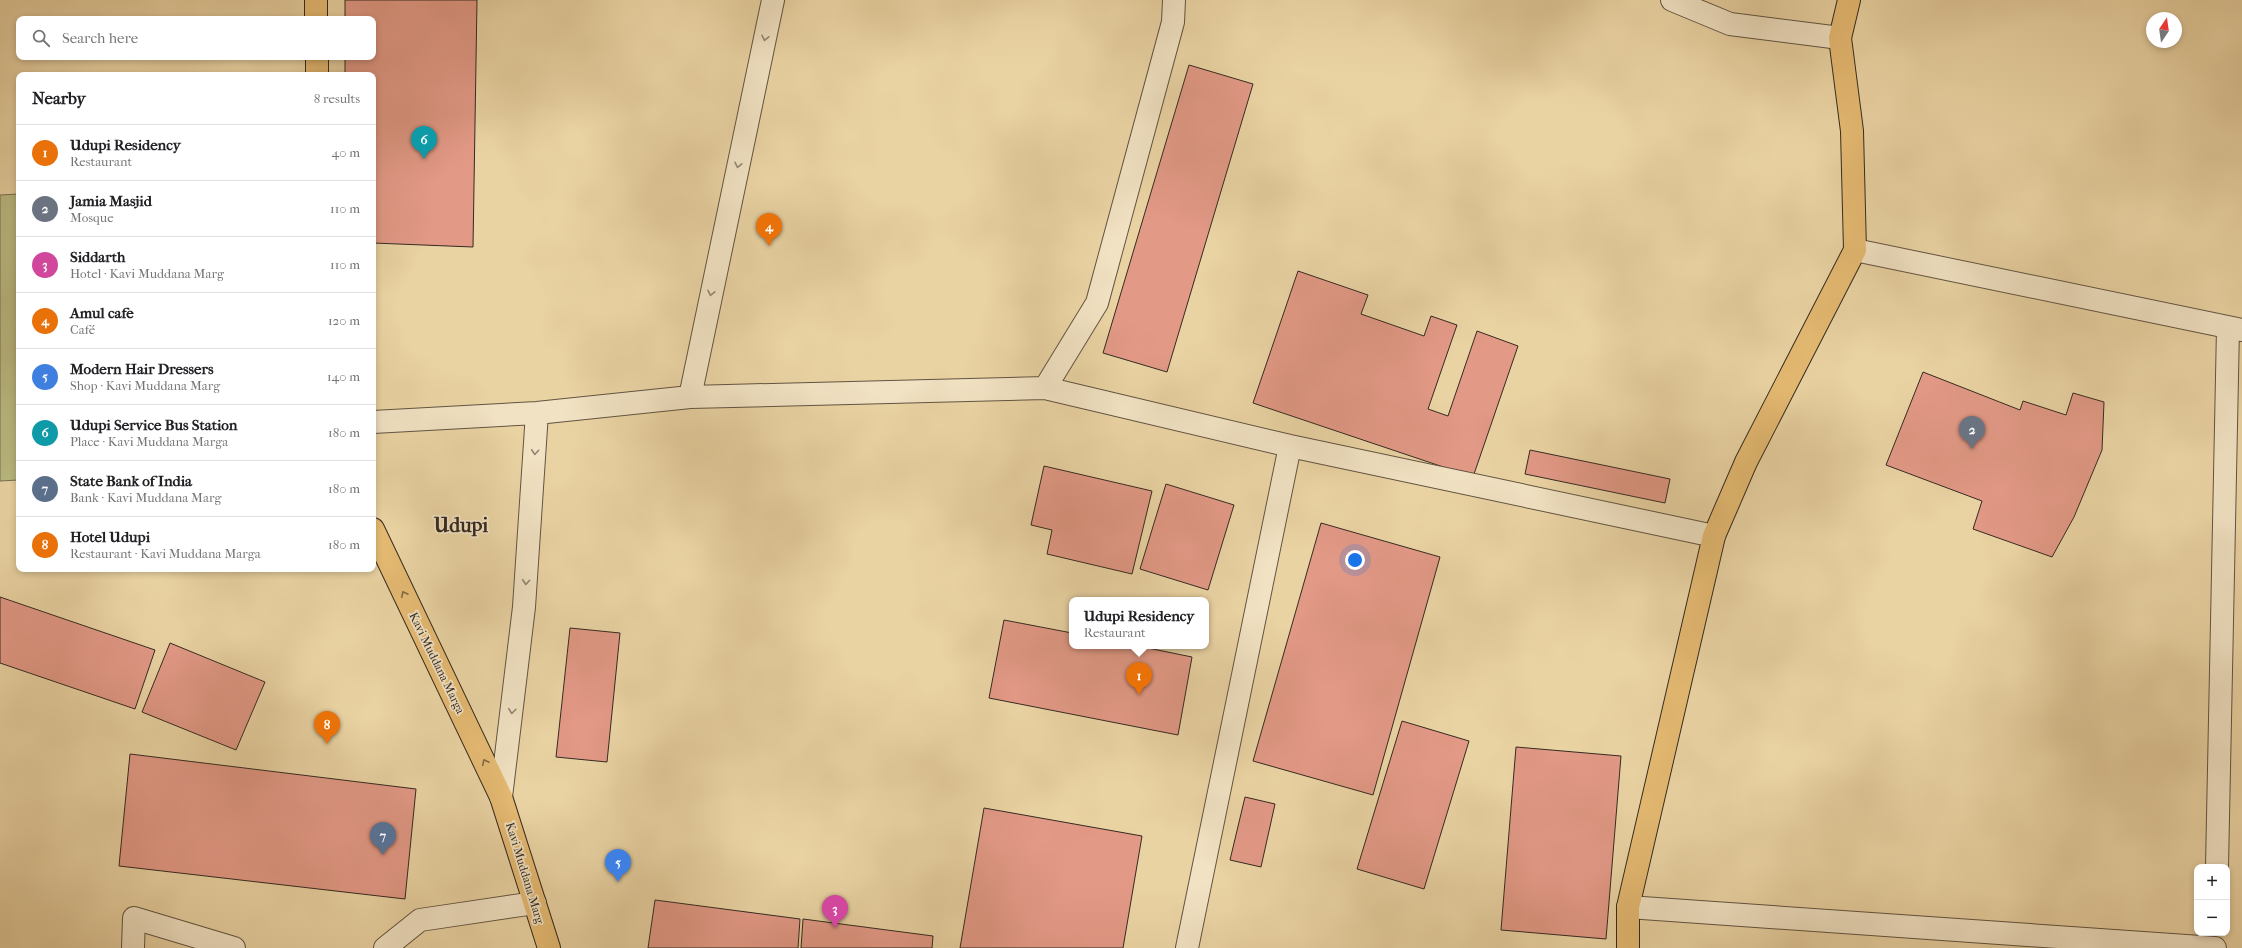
<!DOCTYPE html>
<html lang="en">
<head>
<meta charset="utf-8">
<style>
	:root { --surface:#fff; --page:#f2f2f2; --text:#202124; --muted:#757577; --line:#e0e0e0; --accent:#0b8043 }
	body { margin:0; font-family:"IM FELL French Canon",serif; background:var(--page); color:var(--text) }
	.controls { position:absolute; right:12px; bottom:12px; display:grid; overflow:hidden; border-radius:8px; box-shadow:0 2px 6px #0003 }
	.controls button { width:36px; height:36px; display:grid; place-items:center; padding:0; border:0; border-bottom:1px solid var(--line); background:var(--surface); color:var(--text); font:20px sans-serif }
	.compass { position:absolute; left:2146px; top:12px; width:36px; height:36px; border-radius:50%; background:var(--surface); box-shadow:0 2px 6px #0003; rotate:13deg }
	.you { position:absolute; left:1355px; top:560px; width:14px; height:14px; margin:-10px; border:3px solid #fff; border-radius:50%; background:#1a73e8; box-shadow:0 0 0 6px #1a73e833 }
	.badge { display:grid; place-items:center; width:26px; height:26px; border-radius:50%; background:var(--accent); color:#fff; font-size:13px; font-weight:700 }
	.pin { position:absolute; translate:-50% -33px; filter:drop-shadow(0 1px 2px #0008) }
	.pin::after { content:''; position:absolute; top:21px; width:14px; height:12px; background:inherit; clip-path:polygon(0 0,100% 0,50% 100%) }
	.popup { position:absolute; left:1069px; top:597px; width:140px; height:52px; box-sizing:border-box; display:grid; place-content:center; border-radius:8px; background:var(--surface); filter:drop-shadow(0 1px 3px #0005); font-size:13px; white-space:nowrap; color:var(--muted) }
	.popup b { font-size:15px; color:var(--text) }
	.popup::after { content:''; position:absolute; left:50%; top:100%; margin-left:-8px; border:8px solid transparent; border-top-color:var(--surface) }
	.list { margin:0; padding:0; list-style:none }
	h2 { display:flex; justify-content:space-between; align-items:center; height:52px; margin:0; padding:0 16px; font-size:17px }
	h2 small { font-size:13px; font-weight:400; color:var(--muted) }
	.list li { display:grid; grid-template-columns:26px 1fr auto; gap:12px; align-items:center; box-sizing:border-box; height:56px; padding:0 16px; border-top:1px solid var(--line) }
	.list b { display:block; font-size:15px; white-space:nowrap }
	.list p { margin:0; font-size:13px; white-space:nowrap; color:var(--muted) }
	.list em { font-size:13px; font-style:normal; color:var(--muted) }
	.icon { flex:none; width:22px; height:22px; fill:none; stroke:currentColor; stroke-width:2; stroke-linecap:round; stroke-linejoin:round }
	.map { position:relative; flex:none; width:2242px; height:948px; overflow:hidden }
	.search { position:absolute; background:var(--surface); box-shadow:0 2px 6px #0003; left:16px; top:16px; width:360px; height:44px; display:flex; align-items:center; gap:10px; box-sizing:border-box; padding:0 14px; border-radius:8px; color:var(--muted); font-size:15px }
	.panel { position:absolute; background:var(--surface); box-shadow:0 2px 6px #0003; left:16px; top:72px; width:360px; height:500px; border-radius:8px }
	.map>svg:first-child { display:block }
	.green { fill:#bbbb83; stroke:#787252 }
	.building { fill:#e29986; stroke:#342a21 }
	.lines { fill:none; stroke-linecap:round; stroke-linejoin:round }
	.street-casing { stroke:#625442; stroke-width:24 }
	.primary-casing { stroke:#342a21; stroke-width:24 }
	.street { stroke:#f1e2c3; stroke-width:22 }
	.primary { stroke:#e5ba72; stroke-width:22 }
	.oneway { stroke:#928672 }
	.oneway2 { stroke:#846b45 }
	.labels { text-anchor:middle; dominant-baseline:central; stroke-width:3.5; stroke-linejoin:round; paint-order:stroke }
	.street-label { font-size:12px; fill:#342a21; stroke:#f1e2c3 }
	.town-label { font-size:20px; font-weight:bold; fill:#342a21; stroke:#f1e2c3 }
</style>
</head>
<body>
<div class="map">
<svg width="2242" height="948" viewBox="0 0 2242 948">
	<rect width="100%" height="100%" fill="#ead3a3"/>
	<filter id="stains"><feTurbulence type="fractalNoise" baseFrequency=".005" numOctaves="4"/><feColorMatrix values="0 0 0 0 .2 0 0 0 0 .09 0 0 0 0 .02 0 0 0 .5 -.17"/></filter>
	<radialGradient id="worn" r=".72"><stop offset=".6" stop-color="#630" stop-opacity="0"/><stop offset="1" stop-color="#630" stop-opacity=".3"/></radialGradient>
	<path class="green" d="M19,194v286l-19,1v-286z"/>
	<path class="building" d="M345,0h132l-4,247 -100,-4v-168h-28v-18h28v-38h-28z
		M1189,65l64,19 -86,288 -64,-19z
		M1298,271l70,24 -7,19 63,22 7,-20 26,9 -29,84 20,7 29,-85 41,15 -45,131 -220,-74z
		M1923,372l97,38 3,-9 43,14 7,-22 31,9 -2,48 -28,67 -22,40 -79,-28 9,-28 -96,-36z
		M1530,450l140,29 -5,24 -140,-29z
		M1044,466l108,25 -20,83 -85,-20 5,-24 -21,-5z
		M1166,484l68,21 -26,85 -68,-21z
		M1321,523l119,34 -67,238 -120,-34z
		M85,569h118v1z
		M0,597l155,53 -20,59 -135,-46z
		M1004,620l68,13v13h66l54,11 -14,78 -189,-37z
		M570,628l50,5 -13,129 -51,-5z
		M170,643l95,39 -29,68 -94,-38z
		M1402,721l67,20 -45,148 -67,-20z
		M1516,747l105,9 -15,183 -105,-9z
		M130,754l286,35 -11,110 -286,-33z
		M1245,797l30,7 -14,63 -31,-7z
		M984,808l158,28 -19,112h-163z
		M655,900l145,19 -2,29h-150z
		M803,919l130,17 -1,12h-131z"/>
	<g class="lines">
		<defs>
			<path id="street" d="M1672,0l58,24 110,14
				M1855,250l387,80
				M1045,388l52,-85 76,-281 1,-22
				M690,397l83,-397
				M373,422l164,-9 153,-16 355,-9 245,58 424,90
				M501,797l23,-190 13,-194
				M2217,867l11,-539
				M1628,907l587,41
				M133,948l1,-30 100,30
				M385,948l35,-28 115,-17
				M1187,948l103,-502"/>
			<path id="primary" d="M316,0v19
				M317,57v18
				M373,529l128,268 48,151
				M1628,948v-41l86,-371 32,-74 109,-212 -3,-119 -12,-93 9,-38"/>
		</defs>
		<use href="#street" class="street-casing"/>
		<use href="#primary" class="primary-casing"/>
		<use href="#street" class="street"/>
		<use href="#primary" class="primary"/>
	</g>
	<defs><path id="oneway-chevron" d="M-2-3.5L2.5 0L-2 3.5" fill="none" stroke-width="1.6" stroke-linecap="round" stroke-linejoin="round"/></defs>
	<g class="oneway">
		<use href="#oneway-chevron" transform="translate(765 38) rotate(102)"/>
		<use href="#oneway-chevron" transform="translate(738 165) rotate(102)"/>
		<use href="#oneway-chevron" transform="translate(711 293) rotate(102)"/>
		<use href="#oneway-chevron" transform="translate(535 452) rotate(94)"/>
		<use href="#oneway-chevron" transform="translate(526 582) rotate(94)"/>
		<use href="#oneway-chevron" transform="translate(512 711) rotate(97)"/>
	</g>
	<g class="oneway2">
		<use href="#oneway-chevron" transform="translate(404 594) rotate(-116)"/>
		<use href="#oneway-chevron" transform="translate(485 762) rotate(-116)"/>
	</g>
	<g class="labels">
		<g class="street-label">
			<text transform="translate(437 663) rotate(64)">Kavi Muddana Marga</text>
			<text transform="translate(525 873) rotate(73)">Kavi Muddana Marg</text>
		</g>
		<g class="town-label">
			<text x="461" y="525">Udupi</text>
		</g>
	</g>
	<rect width="100%" height="100%" filter="url(#stains)"/>
	<rect width="100%" height="100%" fill="url(#worn)"/>
</svg>
<div class="controls">
<button>+</button>
<button>−</button>
</div>
<svg class="compass" viewBox="-18 -18 36 36"><path d="M0-13l5 13h-10z" fill="#e53935"/><path d="M0 13l5-13h-10z" fill="#757577"/></svg>
<div class="you"></div>
<div class="pin badge" style="left:1139px;top:695px;background:#e8710a">1</div>
<div class="popup"><b>Udupi Residency</b>Restaurant</div>
<div class="pin badge" style="left:1972px;top:449px;background:#6b7280">2</div>
<div class="pin badge" style="left:835px;top:928px;background:#d1479c">3</div>
<div class="pin badge" style="left:769px;top:246px;background:#e8710a">4</div>
<div class="pin badge" style="left:618px;top:882px;background:#3f7fe0">5</div>
<div class="pin badge" style="left:424px;top:159px;background:#0f9aa8">6</div>
<div class="pin badge" style="left:383px;top:855px;background:#5c6f8a">7</div>
<div class="pin badge" style="left:327px;top:744px;background:#e8710a">8</div>
<div class="search"><svg class="icon" aria-label="search" viewBox="0 0 24 24"><circle cx="10" cy="10" r="6"/><path d="M15 15l6 6"/></svg>Search here</div>
<section class="panel">
<h2>Nearby<small>8 results</small></h2>
<ul class="list">
<li><span class="badge" style="background:#e8710a">1</span><div><b>Udupi Residency</b><p>Restaurant</p></div><em>40 m</em></li>
<li><span class="badge" style="background:#6b7280">2</span><div><b>Jamia Masjid</b><p>Mosque</p></div><em>110 m</em></li>
<li><span class="badge" style="background:#d1479c">3</span><div><b>Siddarth</b><p>Hotel · Kavi Muddana Marg</p></div><em>110 m</em></li>
<li><span class="badge" style="background:#e8710a">4</span><div><b>Amul cafe</b><p>Café</p></div><em>120 m</em></li>
<li><span class="badge" style="background:#3f7fe0">5</span><div><b>Modern Hair Dressers</b><p>Shop · Kavi Muddana Marg</p></div><em>140 m</em></li>
<li><span class="badge" style="background:#0f9aa8">6</span><div><b>Udupi Service Bus Station</b><p>Place · Kavi Muddana Marga</p></div><em>180 m</em></li>
<li><span class="badge" style="background:#5c6f8a">7</span><div><b>State Bank of India</b><p>Bank · Kavi Muddana Marg</p></div><em>180 m</em></li>
<li><span class="badge" style="background:#e8710a">8</span><div><b>Hotel Udupi</b><p>Restaurant · Kavi Muddana Marga</p></div><em>180 m</em></li>
</ul>
</section>
</div>
</body>
</html>
